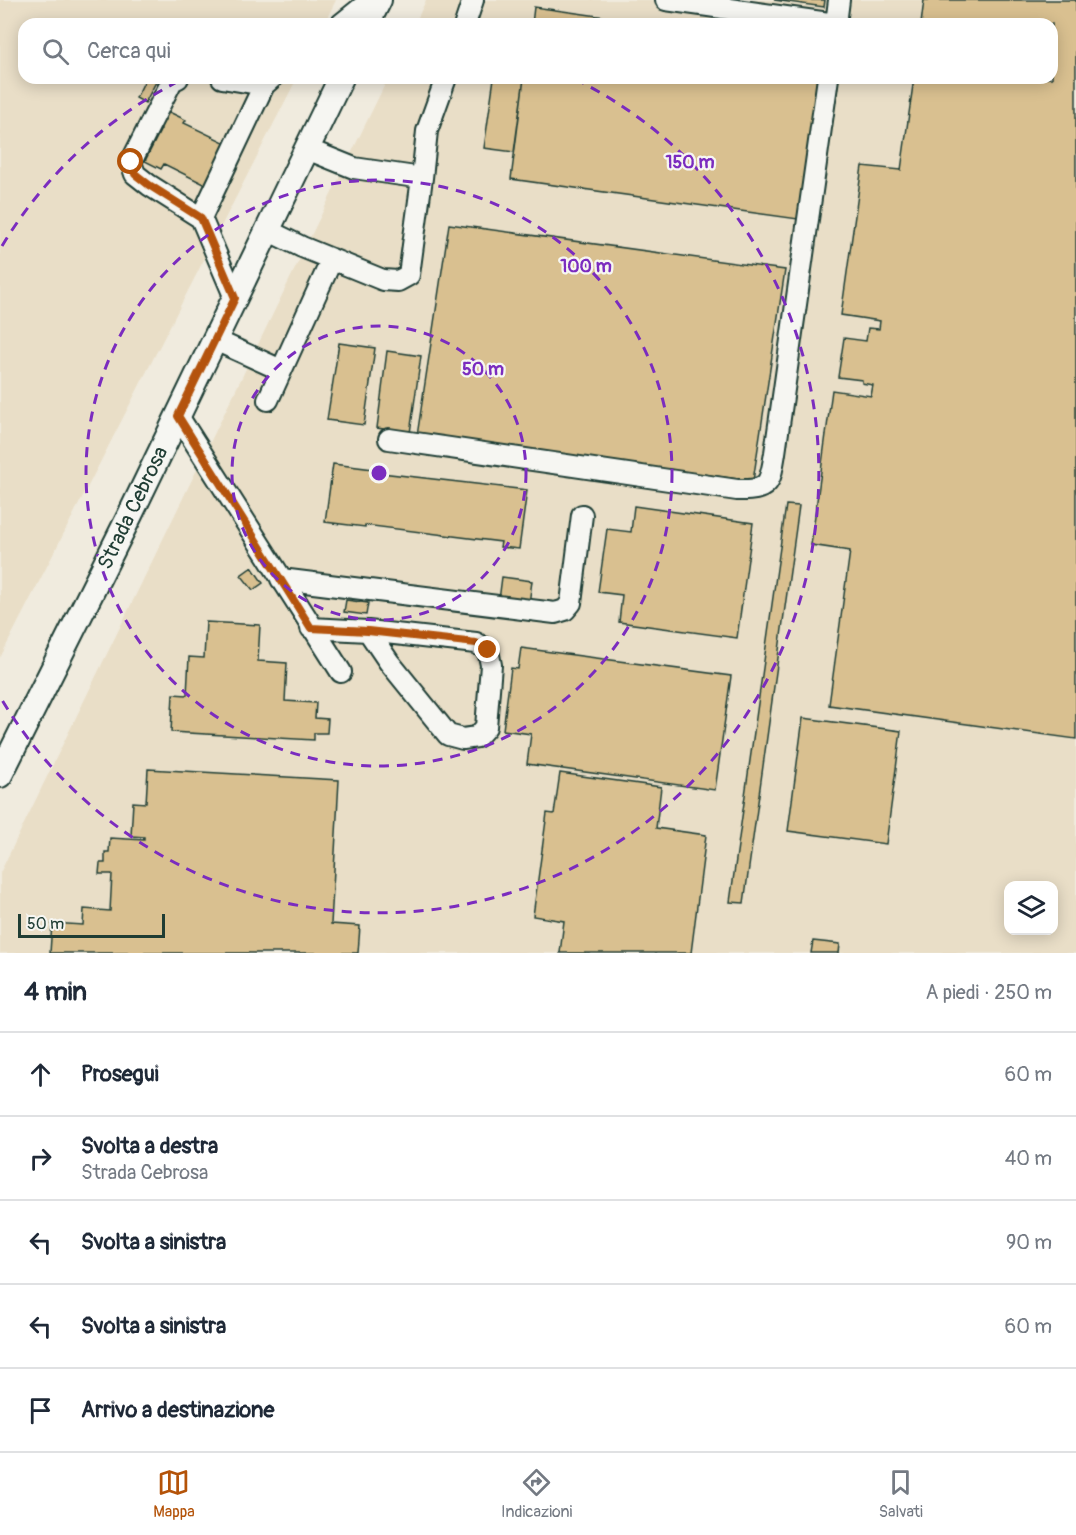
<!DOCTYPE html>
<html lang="it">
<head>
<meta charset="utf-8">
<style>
	:root { --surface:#fff; --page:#f2f2f3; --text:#1f2937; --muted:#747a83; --line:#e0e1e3; --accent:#b45309 }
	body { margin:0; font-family:Pangolin,sans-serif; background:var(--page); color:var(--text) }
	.controls { position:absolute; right:18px; bottom:18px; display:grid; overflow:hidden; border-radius:12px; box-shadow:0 3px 15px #0003 }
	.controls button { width:54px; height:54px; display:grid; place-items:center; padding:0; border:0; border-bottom:2px solid var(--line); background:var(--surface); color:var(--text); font:30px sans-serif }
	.scale { position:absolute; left:18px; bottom:15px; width:147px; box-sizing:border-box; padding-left:6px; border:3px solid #1f3d34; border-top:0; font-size:16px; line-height:21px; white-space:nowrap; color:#1f3d34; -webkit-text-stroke:4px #f6f6f2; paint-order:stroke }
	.stop { position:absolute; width:18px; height:18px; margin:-14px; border:4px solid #b45309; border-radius:50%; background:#fff }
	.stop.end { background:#b45309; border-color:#fff; box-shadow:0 2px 6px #0008 }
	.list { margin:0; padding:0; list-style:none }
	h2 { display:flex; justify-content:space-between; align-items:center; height:78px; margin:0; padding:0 24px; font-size:26px }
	h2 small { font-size:20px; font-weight:400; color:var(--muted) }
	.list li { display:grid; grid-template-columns:39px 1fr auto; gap:18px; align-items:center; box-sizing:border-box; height:84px; padding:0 24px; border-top:2px solid var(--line) }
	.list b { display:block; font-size:22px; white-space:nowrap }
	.list p { margin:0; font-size:20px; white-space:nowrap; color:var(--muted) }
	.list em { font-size:20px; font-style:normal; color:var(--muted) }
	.icon { flex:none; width:33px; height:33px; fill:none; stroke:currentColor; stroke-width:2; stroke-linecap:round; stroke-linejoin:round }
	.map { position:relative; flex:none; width:1076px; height:953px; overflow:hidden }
	.search { position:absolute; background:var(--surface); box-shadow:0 3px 15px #0003; left:18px; right:18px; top:18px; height:66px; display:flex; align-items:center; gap:15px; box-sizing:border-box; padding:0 21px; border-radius:18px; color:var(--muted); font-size:22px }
	.sheet { height:498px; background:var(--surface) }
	nav { display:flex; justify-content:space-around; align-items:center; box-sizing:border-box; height:84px; border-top:2px solid var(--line); background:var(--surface); font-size:16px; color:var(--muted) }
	nav a { display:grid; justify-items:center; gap:3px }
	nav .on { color:var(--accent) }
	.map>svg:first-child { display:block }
	.built { fill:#e9dec7; fill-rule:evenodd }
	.building { fill:#d9c090; stroke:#1f3d34; stroke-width:1.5 }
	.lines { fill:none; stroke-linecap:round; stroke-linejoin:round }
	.minor-casing { stroke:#1f3d34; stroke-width:24 }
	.major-casing { stroke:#1f3d34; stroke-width:28 }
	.minor { stroke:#f6f6f2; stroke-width:20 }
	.major { stroke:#f6f6f2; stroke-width:24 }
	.route { stroke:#b45309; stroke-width:8 }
	.ring { fill:none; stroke:#7b2cbf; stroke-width:3; stroke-dasharray:10 8 }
	.labels { text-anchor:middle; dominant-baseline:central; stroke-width:4.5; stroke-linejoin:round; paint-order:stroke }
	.street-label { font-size:21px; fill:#1f3d34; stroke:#f6f6f2 }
	.centre { fill:#7b2cbf; stroke:#f6f6f2; stroke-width:3 }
	.ring-label { font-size:18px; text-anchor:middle; font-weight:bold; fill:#7b2cbf; stroke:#f6f6f2; stroke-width:4.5; stroke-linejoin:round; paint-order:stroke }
</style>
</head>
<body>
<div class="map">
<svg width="1076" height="953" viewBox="0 0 1076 953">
	<rect width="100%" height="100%" fill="#f0ebde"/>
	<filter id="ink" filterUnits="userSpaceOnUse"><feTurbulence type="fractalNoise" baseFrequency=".0167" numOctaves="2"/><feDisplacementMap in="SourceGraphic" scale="12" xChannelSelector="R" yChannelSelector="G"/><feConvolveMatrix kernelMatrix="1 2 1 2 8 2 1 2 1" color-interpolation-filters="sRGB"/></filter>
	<g filter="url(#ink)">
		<path class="built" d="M0,0h336l-12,24h-300v54h273l-297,580z
			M426,0h650v953h-1076v-80l388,-795h664v-54h-637zM1008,886h46v44h-46z"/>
		<path class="building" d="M774,0h51l-1,7z
			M924,0h152v739l-247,-34 21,-154 -39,-6 21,-155 39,6 2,-11 -11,-2v-3l-24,-3 6,-39 22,3 2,-13 11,1 1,-8 -39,-6 21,-149 39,4 13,-92h138v-54h-131z
			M534,7l121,17h-123z
			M146,78h12l-13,25 -9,-5z
			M494,78h30l-10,74 -30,-4z
			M524,78h294l-20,141 -287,-40z
			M165,110l21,10 -2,3 42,20 -20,42 -42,-21 -3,5 -16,-8 16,-32 -4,-2z
			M449,224l336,46 -32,211 -336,-45z
			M339,343l36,5 -11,77 -37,-5z
			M387,351l34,5 -11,77 -33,-5z
			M333,464l40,5v3l154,18 -8,59 -19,-2 1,-5 -136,-17v2l-40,-5z
			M786,505l13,1 -55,397 -14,-1z
			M634,506l119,17 -16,115 -118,-16 3,-27 -24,-3 9,-63 24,3z
			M252,567l11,16 -10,7 -12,-15z
			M502,577l30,4 -3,23 -30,-4z
			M346,600l22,3 -2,12 -22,-3z
			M206,622l54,3 -2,36 29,2 -2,38 31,2 -1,15 13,1 -1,14h-13v7l-143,-8 2,-38 14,1 2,-38 15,1z
			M521,648l210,28 -16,114 -188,-26 4,-30 -28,-4 8,-62 7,1z
			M803,718l98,13 -15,113 -98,-13z
			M148,769l191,11 -8,144 29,2 -2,27h-308l2,-30 31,2 1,-16 26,2 2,-37h-13l1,-11h5v-11h4l1,-14 34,2v-3l-13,-1 2,-34 13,1z
			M560,773l101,14 -5,41 50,7 -15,118h-131l4,-32 -31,-5 14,-103 7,1z
			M813,941l27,3 -1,9h-28z"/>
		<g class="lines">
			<defs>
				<path id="minor" d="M666,0l170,24
					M341,24l30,-24
					M465,24l8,-24
					M836,24l3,-24
					M178,78l-6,3 -41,81 4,12 14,11 52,33 34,80
					M222,78l42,7 8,-7
					M307,149l47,19 68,10 5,-47 19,-53
					M201,218l63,-133
					M267,230l35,17 81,33 15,1 11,-6 13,-97
					M215,340l66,30
					M268,400l64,-141
					M178,416l163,256
					M389,439l348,51c33,1 33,-7 38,-37l53,-375
					M281,579l274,34 10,-3 6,-7 11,-88
					M311,628l57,3 108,12 12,7 3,15 -5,62 -9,10 -14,2 -15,-4 -59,-73 -21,-31"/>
				<path id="major" d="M367,24l12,-24
					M0,775l130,-260 211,-437"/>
			</defs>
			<use href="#minor" class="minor-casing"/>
			<use href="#major" class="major-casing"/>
			<use href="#minor" class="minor"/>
			<use href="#major" class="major"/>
		</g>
	</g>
	<g class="lines" filter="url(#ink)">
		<path class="route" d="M131,162l4,12 14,11 52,33 34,80 -57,118 133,212 57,3 108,12 12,7"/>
	</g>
	<g class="ring">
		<circle cx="379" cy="473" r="147"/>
		<circle cx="379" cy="473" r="293"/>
		<path d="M2 246A440 440 0 0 1 183 79M575 79A440 440 0 1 1 2 700"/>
	</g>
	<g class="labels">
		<g class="street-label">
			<text transform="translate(133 508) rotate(-64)">Strada Cebrosa</text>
		</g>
	</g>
	<circle cx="379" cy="473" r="9" class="centre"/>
	<g class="ring-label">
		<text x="690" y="168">150 m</text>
		<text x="586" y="272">100 m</text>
		<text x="483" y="375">50 m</text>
	</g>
</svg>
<div class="controls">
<button><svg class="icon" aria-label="layers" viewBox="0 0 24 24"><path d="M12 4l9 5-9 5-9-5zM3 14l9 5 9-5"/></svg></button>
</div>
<div class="scale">50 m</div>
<div class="stop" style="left:131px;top:162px"></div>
<div class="stop end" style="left:488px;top:650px"></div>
<div class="search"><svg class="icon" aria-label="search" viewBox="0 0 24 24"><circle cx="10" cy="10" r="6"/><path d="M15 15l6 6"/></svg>Cerca qui</div>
</div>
<section class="sheet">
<h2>4 min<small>A piedi · 250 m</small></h2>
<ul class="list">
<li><svg class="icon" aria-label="ahead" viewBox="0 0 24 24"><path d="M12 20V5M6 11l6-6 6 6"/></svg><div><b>Prosegui</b></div><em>60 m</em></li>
<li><svg class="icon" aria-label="right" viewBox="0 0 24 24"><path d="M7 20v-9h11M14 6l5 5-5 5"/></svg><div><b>Svolta a destra</b><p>Strada Cebrosa</p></div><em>40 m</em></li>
<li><svg class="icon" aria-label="left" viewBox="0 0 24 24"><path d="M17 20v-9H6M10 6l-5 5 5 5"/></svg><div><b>Svolta a sinistra</b></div><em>90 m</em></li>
<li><svg class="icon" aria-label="left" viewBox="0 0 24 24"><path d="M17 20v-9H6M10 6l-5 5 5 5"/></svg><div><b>Svolta a sinistra</b></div><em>60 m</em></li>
<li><svg class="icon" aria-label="arrive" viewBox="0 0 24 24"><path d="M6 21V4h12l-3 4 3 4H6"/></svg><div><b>Arrivo a destinazione</b></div></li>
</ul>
</section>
<nav>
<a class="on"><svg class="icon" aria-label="map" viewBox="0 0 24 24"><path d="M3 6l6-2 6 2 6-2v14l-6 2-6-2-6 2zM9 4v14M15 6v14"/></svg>Mappa</a>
<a><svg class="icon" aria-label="directions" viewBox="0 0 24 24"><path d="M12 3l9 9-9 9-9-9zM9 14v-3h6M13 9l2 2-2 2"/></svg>Indicazioni</a>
<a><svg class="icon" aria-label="saved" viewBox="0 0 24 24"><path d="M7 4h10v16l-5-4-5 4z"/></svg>Salvati</a>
</nav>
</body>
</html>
